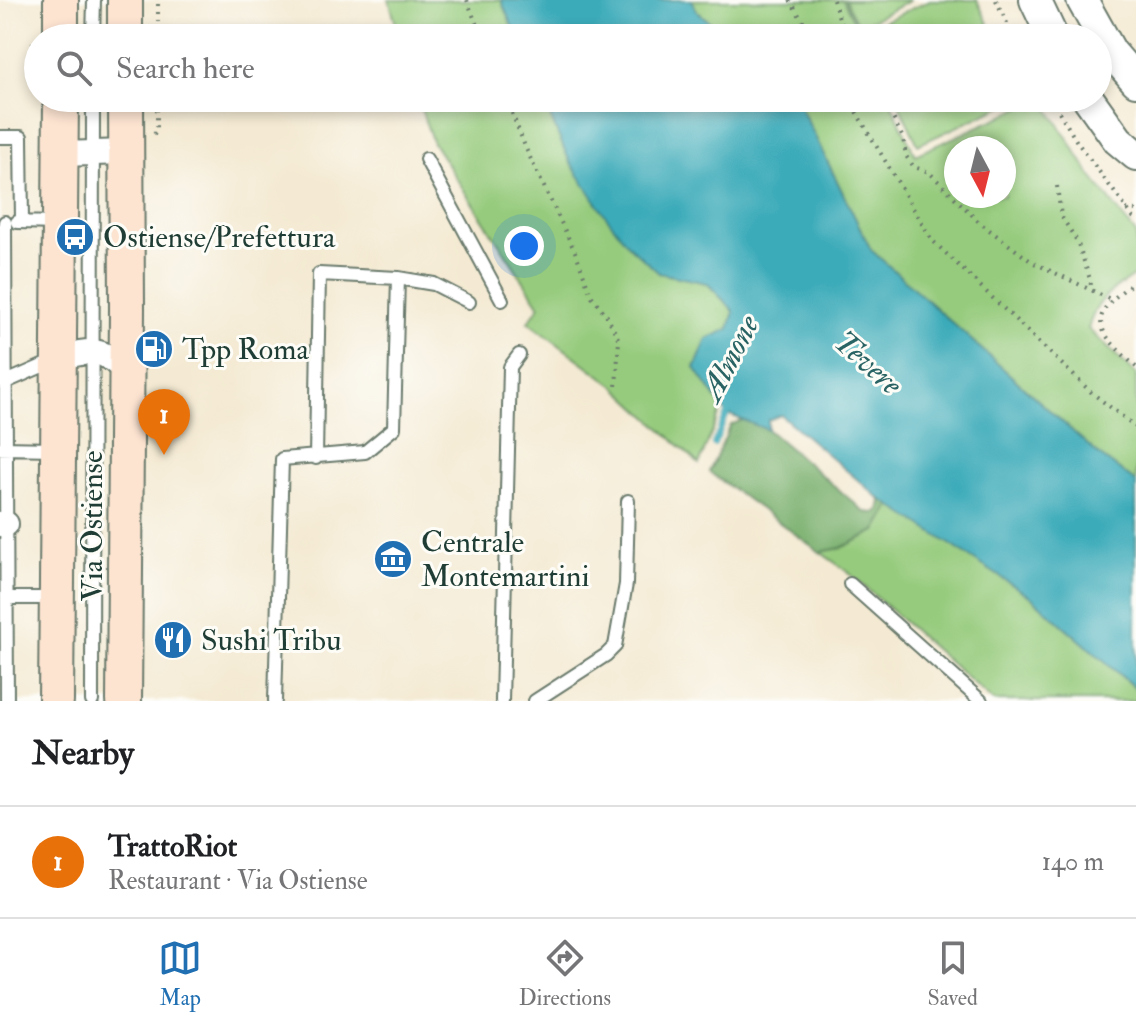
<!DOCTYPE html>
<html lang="en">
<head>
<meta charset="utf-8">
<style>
	:root { --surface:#fff; --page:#f6f6f6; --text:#202124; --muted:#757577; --line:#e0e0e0; --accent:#1f6fb2 }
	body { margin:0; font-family:"IM FELL Double Pica",serif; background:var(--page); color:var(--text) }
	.compass { position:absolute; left:944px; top:136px; width:72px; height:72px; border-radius:50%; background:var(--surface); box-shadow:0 4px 12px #0003; rotate:173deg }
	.you { position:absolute; left:524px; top:246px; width:28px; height:28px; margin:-20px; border:6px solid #fff; border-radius:50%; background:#1a73e8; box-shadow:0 0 0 12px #1a73e833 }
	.badge { display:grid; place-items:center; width:52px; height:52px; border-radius:50%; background:var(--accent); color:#fff; font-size:26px; font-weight:700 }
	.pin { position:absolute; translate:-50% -66px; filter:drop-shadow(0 2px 4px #0008) }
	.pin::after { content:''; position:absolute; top:42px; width:28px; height:24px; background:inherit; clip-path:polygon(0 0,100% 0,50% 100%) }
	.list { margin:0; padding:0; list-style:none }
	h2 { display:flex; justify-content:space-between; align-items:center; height:104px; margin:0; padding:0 32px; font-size:34px }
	h2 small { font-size:26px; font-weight:400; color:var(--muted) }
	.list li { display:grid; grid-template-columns:52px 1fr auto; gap:24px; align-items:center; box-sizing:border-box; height:112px; padding:0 32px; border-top:2px solid var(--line) }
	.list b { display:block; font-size:30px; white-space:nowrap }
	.list p { margin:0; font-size:26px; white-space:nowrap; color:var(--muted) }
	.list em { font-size:26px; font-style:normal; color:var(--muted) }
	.icon { flex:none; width:44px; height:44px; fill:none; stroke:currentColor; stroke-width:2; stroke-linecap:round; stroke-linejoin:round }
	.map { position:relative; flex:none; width:1136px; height:701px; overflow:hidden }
	.search { position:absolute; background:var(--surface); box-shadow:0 4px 12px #0003; left:24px; right:24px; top:24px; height:88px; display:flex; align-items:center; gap:20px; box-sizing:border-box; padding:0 28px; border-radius:44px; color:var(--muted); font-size:30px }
	.sheet { height:216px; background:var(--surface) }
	nav { display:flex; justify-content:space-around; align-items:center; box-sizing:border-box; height:112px; border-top:2px solid var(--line); background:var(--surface); font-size:22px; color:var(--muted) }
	nav a { display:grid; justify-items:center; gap:4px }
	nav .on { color:var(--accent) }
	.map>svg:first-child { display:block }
	.green { fill:#96cb7d; stroke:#5a8458; stroke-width:2; fill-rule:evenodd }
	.forest { fill:#78af6c; stroke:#4c7650; stroke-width:2 }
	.water { fill:#3baab9; stroke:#2d7476; stroke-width:2 }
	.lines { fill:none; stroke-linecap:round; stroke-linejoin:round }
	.stream { stroke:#3baab9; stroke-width:6 }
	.service-casing { stroke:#6a7a6c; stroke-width:16 }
	.minor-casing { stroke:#6a7a6c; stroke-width:28 }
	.tertiary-casing { stroke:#6a7a6c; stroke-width:34 }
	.secondary-casing { stroke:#6a7a6c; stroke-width:38 }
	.path { stroke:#6a7a6c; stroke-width:4; stroke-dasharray:2 6; stroke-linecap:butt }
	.service { stroke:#fff; stroke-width:12 }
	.minor { stroke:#fff; stroke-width:24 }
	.tertiary { stroke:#fff; stroke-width:30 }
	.secondary { stroke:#fde4d1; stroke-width:34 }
	.labels { text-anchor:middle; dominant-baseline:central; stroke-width:6; stroke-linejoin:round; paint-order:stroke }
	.poi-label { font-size:30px; fill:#1f3d34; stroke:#fdfcf7; text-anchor:start }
	.street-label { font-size:30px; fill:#1f3d34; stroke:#fdfcf7 }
	.water-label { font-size:32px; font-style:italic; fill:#296363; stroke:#fdfcf7 }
</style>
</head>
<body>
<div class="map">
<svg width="1136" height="701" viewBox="0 0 1136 701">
	<rect width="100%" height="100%" fill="#fdfcf7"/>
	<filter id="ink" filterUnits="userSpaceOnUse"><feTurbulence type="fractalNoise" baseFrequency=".0125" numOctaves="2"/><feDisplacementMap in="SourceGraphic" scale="16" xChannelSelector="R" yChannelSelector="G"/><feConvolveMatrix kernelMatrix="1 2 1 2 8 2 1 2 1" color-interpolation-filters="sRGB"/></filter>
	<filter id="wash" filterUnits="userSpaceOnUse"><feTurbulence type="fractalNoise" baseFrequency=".006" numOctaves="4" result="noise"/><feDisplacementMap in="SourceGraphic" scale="32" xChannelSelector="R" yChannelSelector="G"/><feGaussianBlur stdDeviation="1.8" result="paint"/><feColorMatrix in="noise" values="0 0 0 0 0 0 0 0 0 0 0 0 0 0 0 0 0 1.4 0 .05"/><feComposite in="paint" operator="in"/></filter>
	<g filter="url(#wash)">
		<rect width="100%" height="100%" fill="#f4ead3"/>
		<path class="green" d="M389,0h112l16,38h-117z
			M692,0h151l19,38h-134l-32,-28z
			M845,0h66l-52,27z
			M930,0h47l18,38h-127l-3,-8z
			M417,98h125l28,64 89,111 48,10 27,28 -5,18 -34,38 27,40 -23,57 -83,-77 -88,-65 12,-16 -107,-163z
			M796,98h93l26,57 127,-57 48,76 46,60v40c-25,18 -39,23 -48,55l48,45v108l-37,-27 -228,-205zM956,148h48v48h-48z
			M896,98h123l-101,47z
			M891,505l140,92 105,92v12h-143l-145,-129 -28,-20 21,-4 35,-17z"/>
		<path class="forest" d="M745,419l23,11 97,82 9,1 5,-3 2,-9 -3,-4 13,8 -15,26 -35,17 -21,4 -111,-80 22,-47z"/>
		<path class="water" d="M501,0h191l4,10 32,28h-211z
			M542,98h254l75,152 228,205 37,27v207l-105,-92 -153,-100 -97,-82 -13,5v10l-41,-16 -32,-46 12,-29 22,-10 5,-18 -27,-28 -48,-10 -30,-27 -24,-31 -35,-53z"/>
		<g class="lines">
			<path class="stream" d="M714,444l16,-37"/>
		</g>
	</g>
	<g filter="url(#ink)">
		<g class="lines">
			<defs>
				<path id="service" d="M93,38l1,-38
					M0,137h21l1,85
					M426,159l76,141
					M5,222l2,479
					M17,222l41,1
					M6,382l50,-22
					M0,448l56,1
					M316,458l3,-184 79,4 36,6 35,18
					M850,584l131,117
					M7,598h48
					M92,701l1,-603
					M275,701l7,-242 83,-7 29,-24 4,-150
					M502,701l8,-334 9,-12
					M535,701l71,-46 9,-9 11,-62 2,-83"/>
				<path id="minor" d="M61,154l65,-2
					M58,358c32,-8 44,-12 68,14
					M0,524h6"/>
				<path id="tertiary" d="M1035,0l18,38
					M1082,0l29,52 25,29
					M1088,98l30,42 18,15"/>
				<path id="secondary" d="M61,0v38
					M125,0v38
					M56,701l5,-603
					M124,701l3,-392 -1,-211"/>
			</defs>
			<use href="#service" class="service-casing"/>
			<use href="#minor" class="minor-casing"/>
			<use href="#tertiary" class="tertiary-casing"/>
			<use href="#secondary" class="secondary-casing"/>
			<path class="path" d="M467,0l15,38
				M790,0l23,38
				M833,0l7,21 12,17
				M996,0l18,38
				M158,38v-38
				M33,42l1,52
				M506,98l20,51 51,107 14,39 16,21 12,24 -3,47
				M848,98l84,142 160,153 44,34
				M883,98l20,40 3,18 8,11 15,5 51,51 52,39 80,38
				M1051,98l26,44 59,79
				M154,134l3,-3v-33
				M1057,186l4,30 16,25 14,41 -1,7
				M1126,209l10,1
				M1136,281c-52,36 -41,47 0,86"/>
			<use href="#service" class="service"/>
			<use href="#minor" class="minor"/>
			<use href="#tertiary" class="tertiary"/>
			<use href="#secondary" class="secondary"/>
		</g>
	</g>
	<defs>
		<symbol id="bus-disc" viewBox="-11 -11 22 22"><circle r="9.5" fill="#1f6fb2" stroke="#fdfcf7"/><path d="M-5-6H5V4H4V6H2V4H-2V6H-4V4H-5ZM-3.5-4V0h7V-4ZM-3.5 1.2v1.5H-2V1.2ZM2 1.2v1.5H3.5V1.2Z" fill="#fff"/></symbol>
		<symbol id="fuel-disc" viewBox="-11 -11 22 22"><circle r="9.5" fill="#1f6fb2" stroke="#fdfcf7"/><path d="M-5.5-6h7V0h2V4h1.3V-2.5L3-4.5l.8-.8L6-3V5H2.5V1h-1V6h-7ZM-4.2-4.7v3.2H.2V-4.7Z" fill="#fff"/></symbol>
		<symbol id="museum-disc" viewBox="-11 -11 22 22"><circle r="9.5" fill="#1f6fb2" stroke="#fdfcf7"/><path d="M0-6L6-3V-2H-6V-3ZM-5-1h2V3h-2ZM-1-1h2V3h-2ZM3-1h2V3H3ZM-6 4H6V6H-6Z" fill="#fff"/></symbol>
		<symbol id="restaurant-disc" viewBox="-11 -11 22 22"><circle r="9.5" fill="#1f6fb2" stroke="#fdfcf7"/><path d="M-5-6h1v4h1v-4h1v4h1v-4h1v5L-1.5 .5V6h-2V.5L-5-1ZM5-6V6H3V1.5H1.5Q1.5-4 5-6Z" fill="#fff"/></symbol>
	</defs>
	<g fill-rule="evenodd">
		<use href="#bus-disc" x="53" y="215" width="44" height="44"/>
		<use href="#fuel-disc" x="132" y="327" width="44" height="44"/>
		<use href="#museum-disc" x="371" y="537" width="44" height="44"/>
		<use href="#restaurant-disc" x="151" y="618" width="44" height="44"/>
	</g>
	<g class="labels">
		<g class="poi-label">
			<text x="103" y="237">Ostiense/Prefettura</text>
			<text x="182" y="349">Tpp Roma</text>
			<text x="421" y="542">Centrale<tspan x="421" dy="34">Montemartini</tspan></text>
			<text x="201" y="640">Sushi Tribu</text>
		</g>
		<g class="street-label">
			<text transform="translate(92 526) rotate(-90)">Via Ostiense</text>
		</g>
		<g class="water-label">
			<text transform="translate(730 358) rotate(-63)">Almone</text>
			<text transform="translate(868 363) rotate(42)">Tevere</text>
		</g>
	</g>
</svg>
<svg class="compass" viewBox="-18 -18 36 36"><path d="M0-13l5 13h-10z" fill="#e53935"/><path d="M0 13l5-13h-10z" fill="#757577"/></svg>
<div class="you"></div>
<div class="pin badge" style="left:164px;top:455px;background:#e8710a">1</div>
<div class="search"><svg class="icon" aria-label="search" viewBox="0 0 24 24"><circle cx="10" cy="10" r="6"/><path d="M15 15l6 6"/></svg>Search here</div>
</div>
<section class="sheet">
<h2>Nearby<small></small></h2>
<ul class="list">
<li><span class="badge" style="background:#e8710a">1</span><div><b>TrattoRiot</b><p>Restaurant · Via Ostiense</p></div><em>140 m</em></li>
</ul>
</section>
<nav>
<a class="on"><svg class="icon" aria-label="map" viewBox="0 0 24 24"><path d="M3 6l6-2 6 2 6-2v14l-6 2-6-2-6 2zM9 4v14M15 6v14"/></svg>Map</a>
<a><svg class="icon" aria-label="directions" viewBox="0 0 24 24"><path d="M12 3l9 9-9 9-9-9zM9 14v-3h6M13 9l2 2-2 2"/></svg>Directions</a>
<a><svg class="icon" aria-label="saved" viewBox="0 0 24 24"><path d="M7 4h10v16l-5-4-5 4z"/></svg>Saved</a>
</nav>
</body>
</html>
